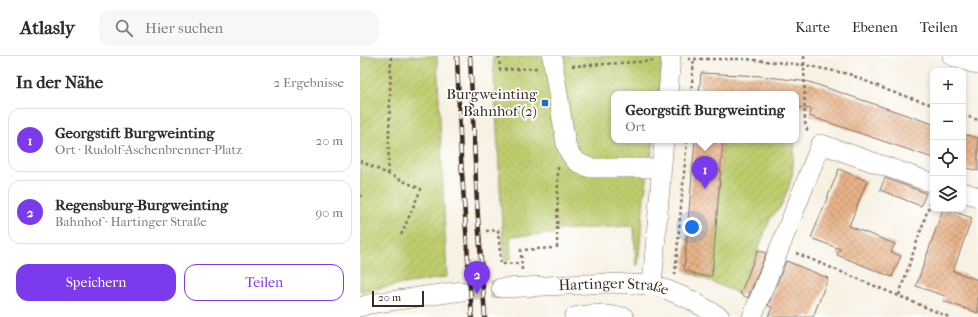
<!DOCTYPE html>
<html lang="de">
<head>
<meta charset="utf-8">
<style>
	:root { --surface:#fff; --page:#f7f7f7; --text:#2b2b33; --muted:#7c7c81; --line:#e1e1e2; --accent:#7c3aed }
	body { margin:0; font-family:"IM FELL French Canon",serif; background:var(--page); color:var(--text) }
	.controls { position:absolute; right:12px; top:12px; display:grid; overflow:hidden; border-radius:8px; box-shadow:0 2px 6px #0003 }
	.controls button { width:36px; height:36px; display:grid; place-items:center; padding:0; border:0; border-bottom:1px solid var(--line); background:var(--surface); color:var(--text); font:20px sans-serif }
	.scale { position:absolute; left:12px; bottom:10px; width:52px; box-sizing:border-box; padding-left:4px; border:2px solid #3b2a1e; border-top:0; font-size:11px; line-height:14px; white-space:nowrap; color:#3b2a1e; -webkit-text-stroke:3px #fff; paint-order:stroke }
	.you { position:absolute; left:332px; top:171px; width:14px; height:14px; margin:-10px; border:3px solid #fff; border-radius:50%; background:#1a73e8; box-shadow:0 0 0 6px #1a73e833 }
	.badge { display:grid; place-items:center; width:26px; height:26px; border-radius:50%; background:var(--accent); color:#fff; font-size:13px; font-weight:700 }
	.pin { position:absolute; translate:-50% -33px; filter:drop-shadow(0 1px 2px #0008) }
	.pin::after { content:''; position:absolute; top:21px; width:14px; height:12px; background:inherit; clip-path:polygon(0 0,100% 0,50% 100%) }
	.popup { position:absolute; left:251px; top:35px; width:188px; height:52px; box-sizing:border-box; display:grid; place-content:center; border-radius:8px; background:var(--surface); filter:drop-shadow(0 1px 3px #0005); font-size:13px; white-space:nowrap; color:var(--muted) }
	.popup b { font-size:15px; color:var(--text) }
	.popup::after { content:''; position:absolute; left:50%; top:100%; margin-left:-8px; border:8px solid transparent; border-top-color:var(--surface) }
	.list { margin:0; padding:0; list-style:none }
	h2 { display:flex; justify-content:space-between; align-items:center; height:52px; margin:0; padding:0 16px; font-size:17px }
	h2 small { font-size:13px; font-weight:400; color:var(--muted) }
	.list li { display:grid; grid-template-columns:26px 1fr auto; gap:12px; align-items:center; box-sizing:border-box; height:64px; margin:0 8px 8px; padding:0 8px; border:1px solid var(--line); border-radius:12px }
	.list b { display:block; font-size:15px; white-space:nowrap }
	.list p { margin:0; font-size:13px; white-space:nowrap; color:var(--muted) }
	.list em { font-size:13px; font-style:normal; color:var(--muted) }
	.actions { display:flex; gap:8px; padding:12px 16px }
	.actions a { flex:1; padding:9px 0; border:1px solid var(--accent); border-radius:12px; text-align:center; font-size:14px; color:var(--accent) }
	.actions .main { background:var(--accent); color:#fff }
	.icon { flex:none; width:22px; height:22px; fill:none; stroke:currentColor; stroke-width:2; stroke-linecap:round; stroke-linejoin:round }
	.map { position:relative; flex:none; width:618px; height:261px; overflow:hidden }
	header { display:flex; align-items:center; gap:24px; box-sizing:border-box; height:56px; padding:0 20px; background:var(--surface); border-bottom:1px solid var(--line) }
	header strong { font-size:19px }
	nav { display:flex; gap:22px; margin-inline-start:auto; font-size:14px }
	.search { width:280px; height:36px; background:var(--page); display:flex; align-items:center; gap:10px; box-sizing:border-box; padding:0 14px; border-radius:12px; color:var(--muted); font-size:15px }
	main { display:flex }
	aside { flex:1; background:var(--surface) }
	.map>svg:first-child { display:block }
	.grass { fill:url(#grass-dots); stroke:#7c7b46 }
	.garden { fill:url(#garden-furrows); stroke:#7c7b46 }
	.building { fill:url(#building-cross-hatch) }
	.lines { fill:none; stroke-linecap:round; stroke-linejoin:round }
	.minor-tunnel { stroke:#d1c9bb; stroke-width:19; stroke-dasharray:19 10; stroke-linecap:butt }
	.minor-casing { stroke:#7d7063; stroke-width:20 }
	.path { stroke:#7d7063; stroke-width:2.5; stroke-dasharray:3 3; stroke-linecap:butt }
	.minor { stroke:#fff; stroke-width:19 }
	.rail-casing { stroke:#3b2a1e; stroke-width:4.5 }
	.rail { stroke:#fff; stroke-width:3; stroke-dasharray:9; stroke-linecap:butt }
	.poi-dot { fill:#1f6fb2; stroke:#fff; stroke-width:1.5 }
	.labels { text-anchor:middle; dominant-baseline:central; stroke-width:3.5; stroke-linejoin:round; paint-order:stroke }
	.poi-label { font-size:15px; fill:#3b2a1e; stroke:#fff; text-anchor:end }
	.street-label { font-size:15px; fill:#3b2a1e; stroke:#fff }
</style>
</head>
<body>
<header>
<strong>Atlasly</strong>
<div class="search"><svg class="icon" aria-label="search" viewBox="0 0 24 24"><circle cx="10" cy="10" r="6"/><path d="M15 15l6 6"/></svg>Hier suchen</div>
<nav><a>Karte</a><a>Ebenen</a><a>Teilen</a></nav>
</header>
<main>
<aside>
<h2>In der Nähe<small>2 Ergebnisse</small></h2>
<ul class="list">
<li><span class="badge">1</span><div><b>Georgstift Burgweinting</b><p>Ort · Rudolf-Aschenbrenner-Platz</p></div><em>20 m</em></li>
<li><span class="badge">2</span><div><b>Regensburg-Burgweinting</b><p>Bahnhof · Hartinger Straße</p></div><em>90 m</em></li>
</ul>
<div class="actions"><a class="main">Speichern</a><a>Teilen</a></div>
</aside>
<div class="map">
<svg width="618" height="261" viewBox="0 0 618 261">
	<defs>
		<pattern id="grass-dots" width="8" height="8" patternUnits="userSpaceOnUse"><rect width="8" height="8" fill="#becc6e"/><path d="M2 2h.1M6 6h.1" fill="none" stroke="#a4af5f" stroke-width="1.8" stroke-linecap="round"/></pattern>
		<pattern id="garden-furrows" width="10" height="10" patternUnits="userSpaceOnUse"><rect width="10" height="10" fill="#becc6e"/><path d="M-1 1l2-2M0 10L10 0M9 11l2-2" fill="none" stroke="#a4af5f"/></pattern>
		<pattern id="building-cross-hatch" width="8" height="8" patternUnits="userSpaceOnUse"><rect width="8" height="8" fill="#e8b389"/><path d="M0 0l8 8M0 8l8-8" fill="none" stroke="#bd926f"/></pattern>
	</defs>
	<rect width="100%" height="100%" fill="#fff"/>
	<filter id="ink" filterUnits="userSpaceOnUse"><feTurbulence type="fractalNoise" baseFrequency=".025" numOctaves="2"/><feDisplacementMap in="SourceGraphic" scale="8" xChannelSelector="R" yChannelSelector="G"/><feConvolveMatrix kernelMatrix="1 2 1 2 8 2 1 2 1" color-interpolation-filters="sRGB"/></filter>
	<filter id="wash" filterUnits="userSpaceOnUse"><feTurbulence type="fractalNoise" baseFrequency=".012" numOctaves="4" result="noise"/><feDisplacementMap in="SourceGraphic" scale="16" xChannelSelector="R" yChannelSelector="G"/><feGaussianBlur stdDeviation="0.9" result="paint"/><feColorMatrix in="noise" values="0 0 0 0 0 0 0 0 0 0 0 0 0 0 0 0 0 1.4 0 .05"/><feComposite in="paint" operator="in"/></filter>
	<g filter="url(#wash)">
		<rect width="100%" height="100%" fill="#f7f1e2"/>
		<path class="grass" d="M133,0h170l-4,38h-45v46h40l-10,57 -6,68h-2l-2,-39 -80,4v4l-44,2 1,23h-7z"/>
		<path class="garden" d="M0,0h77l10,221 -87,14z
			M363,84h72l-3,36 -4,13 -7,17 -11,13 -30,75 -56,-24 19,6h9z"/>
		<g id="blocks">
			<path class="building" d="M341,17l60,3 48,6 124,42v34l-124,-42 3,-7 -16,-2v-13h-97z
				M603,78l15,4v33l-15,-4z
				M335,84h28l-11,136h-9l-19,-6z
				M479,113l28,12 -18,45 46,18 -4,8 10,4 -9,21 -55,-22 3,-6 -29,-11z
				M525,122l41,15 -5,13 -41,-16z
				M583,153h4l25,9 -19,53 25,9v33l-35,-12 2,-5 -29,-10z
				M398,194l8,3 -18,45 -8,-4z
				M426,205l42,17 -15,39h-45l4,-10 -4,-1z"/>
		</g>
	</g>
	<g filter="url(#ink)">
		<use href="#blocks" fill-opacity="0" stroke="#7d7063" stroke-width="1"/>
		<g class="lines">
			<path class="minor-tunnel" d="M102,235l39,-3"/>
			<defs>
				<g id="minor">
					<path d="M192,0l14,88c4,14 11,20 25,24h70"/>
					<path d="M592,0l26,9"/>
					<path d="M308,38l3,-38"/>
					<path d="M603,136l15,5"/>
					<path d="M292,229l12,-145"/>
					<path id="s1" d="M141,232l109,-5 42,2 18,6 21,9 29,17"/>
					<path d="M0,251l9,-3 21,-3 72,-10"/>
					<path d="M214,261l21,-3 29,3"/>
					<path d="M392,261l69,-173 112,39"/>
				</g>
			</defs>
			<use href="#minor" class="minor-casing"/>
			<path class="path" d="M139,0l1,14 37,-2
				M444,0l1,66 3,11
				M328,3h57l59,6 45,9 43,18 41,13
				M212,10l81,-5
				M331,38l3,-35
				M603,59l15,5
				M0,105l61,28 -20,46
				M28,118l3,-118
				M0,139l1,2
				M126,175l12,-1 3,34 21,-1
				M197,192l1,-81
				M436,197l153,64
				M162,214l-1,-20 33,-2
				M315,219l12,-135
				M539,239l32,-95"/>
			<use href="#minor" class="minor"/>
			<defs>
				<path id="rail" d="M97,0l4,102 11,159
					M110,0l7,147 8,114"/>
			</defs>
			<use href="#rail" class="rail-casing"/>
			<use href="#rail" class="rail"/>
		</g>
	</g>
	<rect class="poi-dot" x="181" y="43" width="8" height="8" rx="2"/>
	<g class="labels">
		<g class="poi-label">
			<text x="177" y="38">Burgweinting<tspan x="177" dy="17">Bahnhof (2)</tspan></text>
		</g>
		<g class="street-label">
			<text stroke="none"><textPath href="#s1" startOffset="113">Hartinger Straße</textPath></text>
		</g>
	</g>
</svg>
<div class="controls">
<button>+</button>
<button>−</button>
<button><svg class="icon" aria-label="locate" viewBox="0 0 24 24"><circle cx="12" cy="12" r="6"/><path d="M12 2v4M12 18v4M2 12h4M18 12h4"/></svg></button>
<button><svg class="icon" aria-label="layers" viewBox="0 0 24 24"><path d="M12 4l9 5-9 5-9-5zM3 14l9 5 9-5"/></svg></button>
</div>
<div class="scale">20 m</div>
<div class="you"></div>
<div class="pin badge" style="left:345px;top:133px">1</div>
<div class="popup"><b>Georgstift Burgweinting</b>Ort</div>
<div class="pin badge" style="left:117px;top:238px">2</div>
</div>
</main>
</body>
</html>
